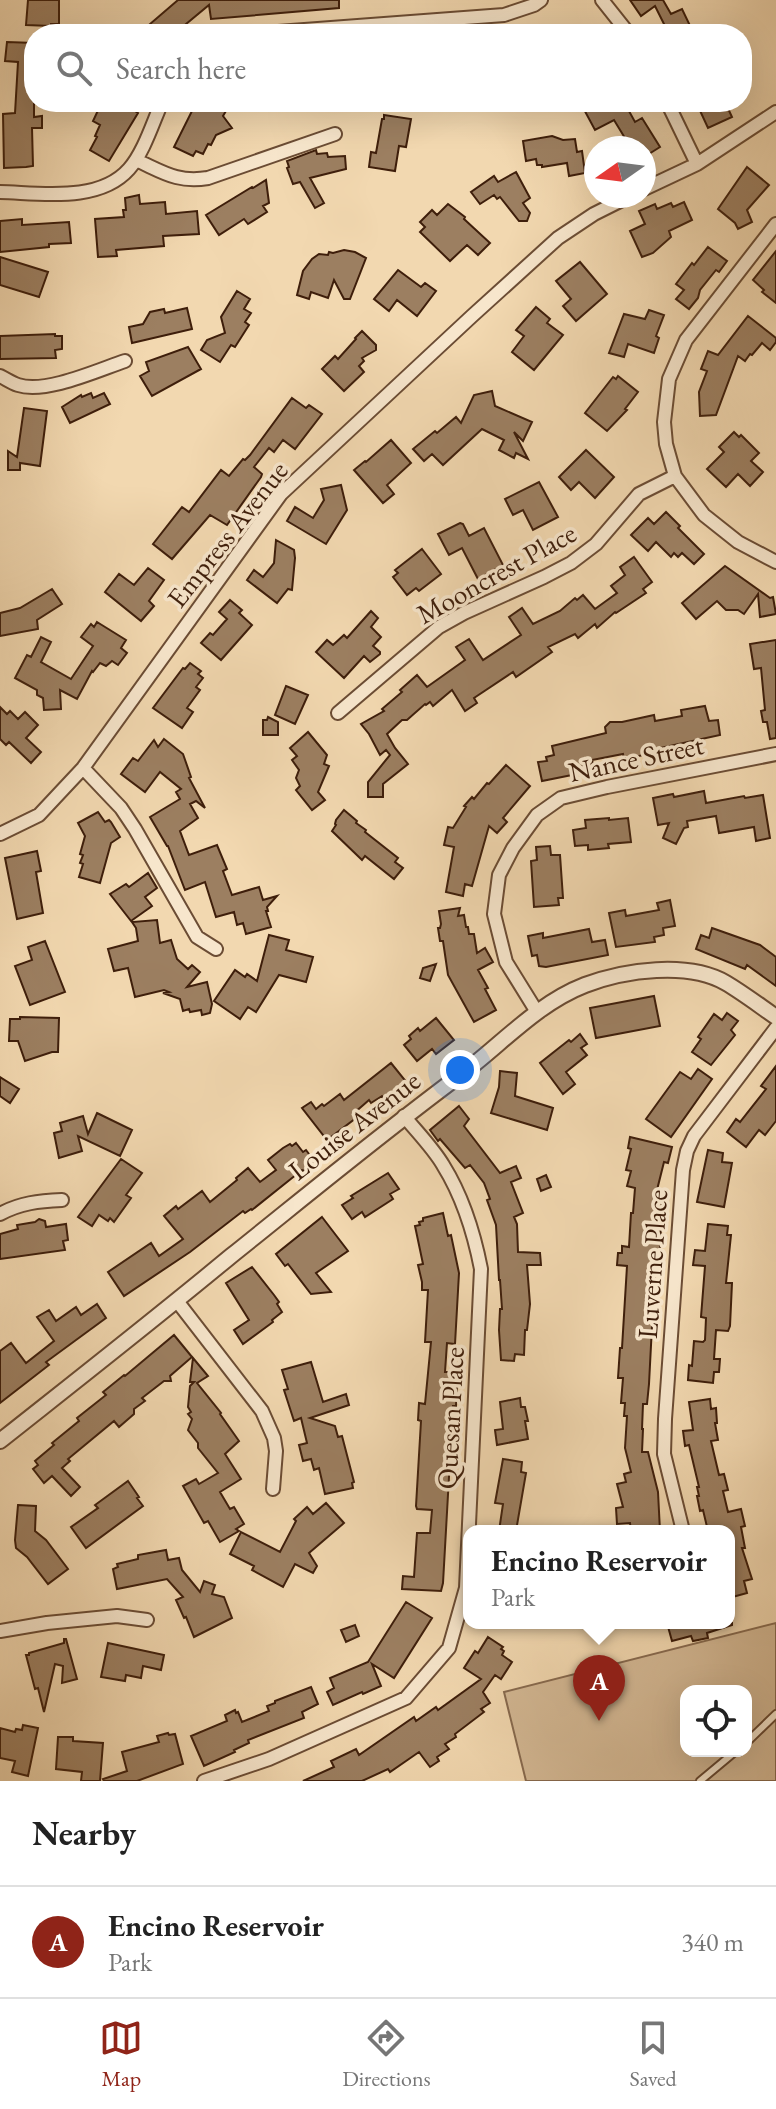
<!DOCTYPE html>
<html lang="en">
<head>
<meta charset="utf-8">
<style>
	:root { --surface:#fff; --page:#f6f6f6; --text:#222; --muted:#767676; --line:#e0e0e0; --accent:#8f2418 }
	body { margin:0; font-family:"EB Garamond",serif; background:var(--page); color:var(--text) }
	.controls { position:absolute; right:24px; bottom:24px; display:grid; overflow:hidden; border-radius:16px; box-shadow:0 8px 32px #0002 }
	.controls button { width:72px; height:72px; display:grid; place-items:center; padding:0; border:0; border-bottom:2px solid var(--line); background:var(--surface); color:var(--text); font:40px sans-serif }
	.compass { position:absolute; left:584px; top:136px; width:72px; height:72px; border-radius:50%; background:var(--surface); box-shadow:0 8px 32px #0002; rotate:256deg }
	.you { position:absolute; left:460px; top:1070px; width:28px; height:28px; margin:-20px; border:6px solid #fff; border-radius:50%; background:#1a73e8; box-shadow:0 0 0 12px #1a73e833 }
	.badge { display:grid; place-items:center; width:52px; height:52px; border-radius:50%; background:var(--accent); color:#fff; font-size:26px; font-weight:700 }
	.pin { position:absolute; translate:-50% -66px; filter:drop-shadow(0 2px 4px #0008) }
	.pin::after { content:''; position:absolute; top:42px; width:28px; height:24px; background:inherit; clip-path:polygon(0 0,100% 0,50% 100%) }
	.popup { position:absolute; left:463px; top:1525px; width:272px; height:104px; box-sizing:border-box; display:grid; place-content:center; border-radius:16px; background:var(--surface); filter:drop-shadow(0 2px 6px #0005); font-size:26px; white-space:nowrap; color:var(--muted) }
	.popup b { font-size:30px; color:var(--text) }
	.popup::after { content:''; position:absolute; left:50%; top:100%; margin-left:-16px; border:16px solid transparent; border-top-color:var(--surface) }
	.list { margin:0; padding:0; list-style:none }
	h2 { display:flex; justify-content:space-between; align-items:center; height:104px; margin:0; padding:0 32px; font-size:34px }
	h2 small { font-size:26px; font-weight:400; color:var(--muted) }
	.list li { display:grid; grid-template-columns:52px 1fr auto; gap:24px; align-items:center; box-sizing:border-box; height:112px; padding:0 32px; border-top:2px solid var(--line) }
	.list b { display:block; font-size:30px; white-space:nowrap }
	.list p { margin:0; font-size:26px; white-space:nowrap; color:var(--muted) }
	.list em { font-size:26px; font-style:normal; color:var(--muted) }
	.icon { flex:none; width:44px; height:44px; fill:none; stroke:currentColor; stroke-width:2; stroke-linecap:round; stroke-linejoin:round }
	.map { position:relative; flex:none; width:776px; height:1781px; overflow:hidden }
	.search { position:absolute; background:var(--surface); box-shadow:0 8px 32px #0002; left:24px; right:24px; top:24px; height:88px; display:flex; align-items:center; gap:20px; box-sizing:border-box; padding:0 28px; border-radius:32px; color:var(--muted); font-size:30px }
	.sheet { height:216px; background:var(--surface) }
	nav { display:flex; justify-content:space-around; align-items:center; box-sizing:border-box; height:112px; border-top:2px solid var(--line); background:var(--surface); font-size:22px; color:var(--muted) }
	nav a { display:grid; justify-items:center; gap:4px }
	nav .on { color:var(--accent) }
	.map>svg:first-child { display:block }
	.green { fill:#d3b894; stroke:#886b50; stroke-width:2; fill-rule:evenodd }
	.building { fill:#9c7f61; stroke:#3e1e0b; stroke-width:2 }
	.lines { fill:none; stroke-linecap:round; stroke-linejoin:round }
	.service-casing { stroke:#6b4c34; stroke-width:10 }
	.minor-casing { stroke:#6b4c34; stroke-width:16 }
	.tertiary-casing { stroke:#6b4c34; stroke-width:18 }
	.service { stroke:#f7e6cc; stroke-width:6 }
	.minor { stroke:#f7e6cc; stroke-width:12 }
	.tertiary { stroke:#f7e6cc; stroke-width:14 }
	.labels { text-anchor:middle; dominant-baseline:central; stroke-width:7; stroke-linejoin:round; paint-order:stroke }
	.street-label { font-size:28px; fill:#3e1e0b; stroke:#f7e6cc }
</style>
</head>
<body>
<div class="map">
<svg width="776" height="1781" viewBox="0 0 776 1781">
	<rect width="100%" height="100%" fill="#f2d8b0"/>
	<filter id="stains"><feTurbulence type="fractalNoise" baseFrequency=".0025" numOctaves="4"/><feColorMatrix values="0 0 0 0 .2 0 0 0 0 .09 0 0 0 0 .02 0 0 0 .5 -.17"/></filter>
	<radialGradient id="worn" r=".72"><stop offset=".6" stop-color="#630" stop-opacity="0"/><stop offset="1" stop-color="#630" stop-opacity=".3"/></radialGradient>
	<path class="green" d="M776,1623v158h-250l-22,-89zM686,1691h60v60h-60z"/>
	<path class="building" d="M28,0h31v24h-8v2l-25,-1z
		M178,0h161v8l-128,11 -2,-14 -35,29h-15l-9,-10z
		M630,0h33l8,14 11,-5 12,25h-25l-14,-28 -14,10z
		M7,42l27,1v74l8,-1v12h-10l1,38 -7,1 -22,1 -1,-54 12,-1 3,-51 -13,-1z
		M116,102h10l7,4 -1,3 6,4 -29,48 -19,-11 7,-13 -2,-1 5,-11 -7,-4 8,-17 10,6z
		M194,102h14l18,9 -3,5 9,12 -16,7 -5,10 -3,-1 -5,10 -7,-3 -3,5 -19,-9 18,-36 -2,-1z
		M580,102h44l11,20 7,-4 18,29 -16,10v-9h-8l-4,-7 -4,2 -14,-23 -19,10z
		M696,102h29l7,15 -24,11z
		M384,115l27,4 -5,28 -7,-1 -4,25 -26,-4 2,-15 5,1 6,-34h2z
		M552,136l11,4 12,-1 2,13 5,-1 3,22 -16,3 -2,-13 -25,4v-2h-5l-1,-6 -10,2 -3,-20z
		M316,150l1,4 10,-1 1,4 17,-1 1,13 -36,9 14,25 -9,5 -15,-26 -7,2 -6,-16 2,-1 -2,-6z
		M747,167l22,18 -22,25 5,12 -14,7 -3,-6 -17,-14z
		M516,172l14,26 -7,5 7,10 -3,8h-8l-19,-24 -3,2 -3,-4 -14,9 -9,-12 23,-16 4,6z
		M266,180l3,23 -6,3 4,6 -19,12 -4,-5 -25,16 -13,-20 46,-28 1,1z
		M139,195l1,9 25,-2 1,12 31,-3 2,23 -36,2 1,10 -48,4 1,6 -19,1 -3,-38 29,-2 -1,-7h3l-1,-12z
		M684,202l8,18 -23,11 2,6 -18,16 -11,4 -12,-26 15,-7 -6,-13 16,-7 2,5 14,-6 2,4z
		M448,204l17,13 -1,2 26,24 -12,12 -11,-10 -17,16 -30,-29 5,-5 -5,-5 12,-12 5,5z
		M22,219v6l47,-3 2,21 -22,1v3l-49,5v-31z
		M708,247l19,14 -8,11 -3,-2 -16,20 -2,8 -9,11 -13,-10 8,-9 -8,-6 16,-21 2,2z
		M344,250l11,2 11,6 -16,41h-6l-10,-19 -6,18 -17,-6 -2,7 -12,-4 6,-24 9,-12 7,-5 9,1 1,-3 4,1z
		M776,251v52l-14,-11 2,-2 -11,-10z
		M0,257l48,15 -9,25 -39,-12z
		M580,262l27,32 -31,27 -13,-15 8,-7 -15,-18z
		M398,270l23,17 4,-4 11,8 -19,25 -20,-16 -8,11 -15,-12z
		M237,291l13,8 -6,10 7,4 -6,9 4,3 -14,22 -4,-2 -11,17 -19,-12 6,-10 18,-7 -4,-16z
		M536,307l14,12 -3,4 16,12 -29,35 -22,-18 12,-16 -8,-6z
		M187,308l5,21 -60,14 -3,-16 14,-3 7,-12 14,-3 1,4z
		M649,310l15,5 -8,21 3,2 -5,15 -26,-9 -4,13 -15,-4 15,-39 21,5z
		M748,316l28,22v4l-6,8 -8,-7 -10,12 -2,-1 -5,7 -7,-5 -22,59 -16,1 -1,-24 8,-21 -6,-2 7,-18 10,4z
		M362,331l14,14v5l-14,8 2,3 -5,5 5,6 -20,19 -22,-22 13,-13 3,3 18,-20 -1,-1z
		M55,334v2h7v13l-7,1 1,8 -56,1v-23z
		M188,347l13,22 -49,27 -12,-20 9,-5 -3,-9z
		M618,376l20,16 -13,17 2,1 -20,21 -22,-18 28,-36 3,2z
		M492,391l3,15 37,16 -9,19 -9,-9 14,27 -12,-6 -2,5 -15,-8 5,-10 -22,-11 -39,36 -11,-11 -8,7 -11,-12 22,-18 2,2 19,-16 5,6 13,-28z
		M91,393l2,5 11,-5 6,11 -40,19 -8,-16 19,-12 1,2z
		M292,398l14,10 3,-3 13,9 -27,35 -12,-9 -9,12 -5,-4 -15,19 8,7 -1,3 -34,48 -17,-10 -38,44 -19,-15 29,-37 7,5 32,-42 8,6 14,-17 2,1 5,-5z
		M24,408l23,3 -7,55 -20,-3v7h-12v-19l9,6z
		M734,432l5,5 2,-2 18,18 -8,8 12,11 -13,14 -12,-12 -12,13 -19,-18 17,-17 -5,-5z
		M391,440l20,23 -24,22 7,9 -11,9 -29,-33 11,-9 1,1z
		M586,450l28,27 -19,21 -16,-16 -8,8 -12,-13z
		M539,482l19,35 -25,13 -10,-20 -10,5 -8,-16z
		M341,485l6,25 -21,34 -39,-23 8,-14 18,11 11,-18 -3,-11z
		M666,512l14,14 -2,2 26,26 -10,10 -12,-11 -4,4 -4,-4 -3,4 -15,-15 -8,9 -17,-16 17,-17 6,6z
		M460,523l3,1 6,12 15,-8 19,37 -25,14 -16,-31 -13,7 -11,-21z
		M276,540l18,10 1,8 -3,32 -4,-1 -11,14 -30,-23 7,-10 9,7 11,-14z
		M422,549l19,25 -22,17 -3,-3 -9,7 -14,-18 5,-4 -3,-3z
		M634,557l18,25 -9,7 3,4 -30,20 -1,-1 -18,16 -2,-4 -17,14 -3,-4 -27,13 4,5 -36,25 -3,-5 -39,26 3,5 -12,8 -13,-21 -19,16 -3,-4 -4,3 -1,-1 -18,16h-5l-15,14 8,14 13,16 -25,20v13h-15v-15l22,-27 -4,-5 -6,5 -11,-21 -8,-10 23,-13 -2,-2 20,-17 -2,-2 17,-15 10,12 38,-27 -9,-13 13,-8 14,21 38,-25 -12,-18 13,-9 11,16 27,-13 15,-13 2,2 6,-5 12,14 22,-16 -6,-7 14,-11 -5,-8z
		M725,566l45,32 3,-1 3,17 -16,3 -2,-23 -14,20 -6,-4h-12l-9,-9 -21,18 -14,-16z
		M148,568l16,12 -15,21 5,5 -13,15 -36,-29 14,-18 15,11z
		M52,589l10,15 -25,16 1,9 -38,7v-23l20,-5z
		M230,600l12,10 -3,3 13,12 -31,35 -20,-17 9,-10 3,2 14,-16 -8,-7z
		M371,611l7,7 -7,9 10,10 -8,9 7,6v2l-10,8 -6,-6 -20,22 -28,-26 11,-12 6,5 11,-10 3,3z
		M97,622l29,18 -5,8 6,5 -9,12 -6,-4 -6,5 -6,-3 -7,9 -1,-1 -15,28 -17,-9 1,19 -17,1 -1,-12 -6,-3v-5l-22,-12 12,-23 4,2 10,-20 10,5 -10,20 30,17 22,-33 -12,-9 10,-13 3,3z
		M776,640v98l-6,1 -3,-17h-4l-2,-11 4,-1 -4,-42 -7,1 -4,-25z
		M190,663l11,8 -3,3 5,4 -7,9 4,3 -13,18 6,4 -11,16 -29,-20 30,-40 2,1z
		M286,686l22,9 -13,29 -20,-9z
		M705,706l4,15 9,-1 2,15 -60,13 1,1 -17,4v2l-20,4 -1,-5 -31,6 1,4 -13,3 2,6 -40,8 -4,-19 9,-1 -1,-4 8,-2 -2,-9 54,-13 -1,-6 5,-5h12l32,-7 1,6 27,-5 -1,-6z
		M0,707l7,7 3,-3 8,8 7,-7 13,13 -12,13 15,14 -10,11 -22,-21 -3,3 -6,-6z
		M268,717l10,5v13h-15v-15h4z
		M308,732l19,23 -3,9 5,2 -11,26 7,8 -13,10 -16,-20 4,-4 -4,-8 3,-8 -7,-10 5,-4 -7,-8z
		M164,739l19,15 8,23 -2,1 16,30 -9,-7 -6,3 8,14 -18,13 9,24 28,-10 10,24 -4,2 9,24 27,-8 4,13 14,-4 -10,11 1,4h-2l5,16 -25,7 -3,-11 -6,2 -3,-13 -18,5 -11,-35 -20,8 -17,-44h-1l-17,-29 30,-18 -4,-7 5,-3 -21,-17 -15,20 -24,-18 12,-16 5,3 16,-21 4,7z
		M506,765l24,21 -27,32 4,4 -10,11 -8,-7 -17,60 -7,-2 -2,12 -17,-4 8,-45 -10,-2 4,-18 5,1 13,-21 -2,-1 8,-9 2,2 13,-16 2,1z
		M704,791l2,12 38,-7 1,2 18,-3 7,43 -14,3 -2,-14 -35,6 -3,-17 -29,5 1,6 -4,1 -8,16 -13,-6 6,-15 -11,2 -5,-27 20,-4 1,3z
		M344,810l13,11 -1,2 10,7 -1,2 33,26 -3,4 8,6 -9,11 -29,-23 -3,4 -30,-29 4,-6 -1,-1 1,-4z
		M98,812l7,10 4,-2 2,2 9,15 -9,6 -11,40 -21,-6 4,-13 -3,-1 3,-8 -3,-1 5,-18 -7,-13z
		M609,818v2l19,-2 3,24 -23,2 1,4 -21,2v-5l-13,1 -2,-16 13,-2 -1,-8z
		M550,846l1,9h9l3,43h-5l1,7 -25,2 -3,-46 6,-1 -1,-13z
		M37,851l4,20 -5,1 7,41 -26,6 -12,-61z
		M148,873l9,15 -12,9 7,9 -21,15 -21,-27 16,-10 3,3z
		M670,900l5,26 -12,2 1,7 -10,2 1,5 -39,5 -7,-34 16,-3 1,6 33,-6 -2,-7z
		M460,908l-2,8 6,-1 2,12h2l1,7h5l3,19 8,-5 8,14 -15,8 10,18 -3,1 11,21 -22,12 -26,-47 -5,-34h-3l-2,-13h2l1,-4 -2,-13z
		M157,920l3,23 11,-3 6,19 11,10 4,-4 8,7 -13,15 20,-5 5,22 -2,9 -8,2 -1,-5 -11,2 -1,-3 -6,2 -3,-12 -17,-6 6,-1 -5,-2 -29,7 -7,-29 -14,3 -6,-22 30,-8 -2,-13 -4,-6z
		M712,928l48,17 16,12v29l-29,-21 -2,4 -49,-20 5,-14 8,3z
		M589,929l3,13 13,-2 3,15 -62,12 -7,-1 -2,-11 -5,1 -4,-20 15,-3v5z
		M269,935l20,5 -3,10 27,7 -7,25 -27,-7 -23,37 -8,-5 -8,12 -26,-18 21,-31 10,7 2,-3 10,7z
		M45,941l20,51 -35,13 -15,-39 17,-6 -4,-13z
		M436,964l-6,17 -10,-3 3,-10z
		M654,996l6,30 -64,12 -6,-30z
		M727,1013l11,8 -7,9 4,5 -24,30 -19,-13 9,-13 -3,-2 16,-23 8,6z
		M20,1017l39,1 -1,34h-6l-27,9 -7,-20h-9l1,-22h10z
		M436,1018l18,22 -18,14 -4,-5 -15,12 -13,-16 7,-6 -2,-3 9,-8 2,3z
		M580,1034l7,10 -6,4 6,7 -21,17 9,12 -12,10 -23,-31 29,-23 2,2z
		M391,1063l17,21 -22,18 -4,-6 -11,7 -2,-3 -16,14 3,4 -29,22 -25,-32 9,-6 5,7 6,-5 2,2 16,-12 4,6z
		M776,1066v55l-11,14 -6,-5 -13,17 -19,-15 9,-13 4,3 26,-33 -5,-3z
		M698,1069l14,10 -41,58 -25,-18 34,-47 11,7z
		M500,1071l17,2 -2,23 38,12 -6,22 -56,-17 8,-26z
		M0,1077l19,12 -9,14 -10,-7z
		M459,1106l10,13 -5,7 36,47 16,-7 5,12 -10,4 12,31 -9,4 3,7 1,28 22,1 1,12h-14l3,39 -3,26h-2l-1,25 -9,-1 -1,7 -13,-1 -2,-30 1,-21h2l-2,-29h-1l-3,-55 -9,-25 3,-1 -6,-16 -14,-18 -5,3 -25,-29 -2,2 -8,-11z
		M97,1113l35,17 -12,26 -42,-20 4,15 -23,7 -5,-25 8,-2 -2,-8 23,-7 5,18z
		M630,1137l42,10 -4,16 -4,-1 -10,40 8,1 -2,46 -3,19h-2l-6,116 -2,20h-4l-1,25h1l-1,23h6l10,40 2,39h-29l-1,-8 -13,1 -1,-16 7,-1 -6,-23 9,-2 -2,-8 7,-2 -6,-24 2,-32h-3l1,-13h-4l2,-25h-5l2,-30h2l5,-82 -10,-1 1,-12h4v-7l7,1 2,-34h2l2,-25 -8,-2 4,-15 -5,-1 5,-21 -3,-1z
		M296,1143l7,9 3,-2 9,12 -12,9 -1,-1 -50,40 -1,-1 -6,4 -2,-2 -53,41 -66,44 -16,-24 43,-29 8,13 24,-17 -19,-23 12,-10 2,3 24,-18 8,11 27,-22 -1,-2 12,-10 12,14 16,-12 -8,-10 15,-12 7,-4 2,2z
		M708,1150l15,3 -1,9 10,1 -8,44 -27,-5z
		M121,1159l21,14 -16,22 5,3 -17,24 -4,-4 -2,3 -9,-6 -7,11 -14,-9z
		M388,1173l11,16 -9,5 3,5 -28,18 -3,-5 -10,7 -10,-14 11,-7 -2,-2z
		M546,1175l5,12 -10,4 -4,-12z
		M443,1213l5,23 3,-1 8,38 -4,71 -8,-1 -2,29h7v11h5l-1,23h-3l-10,177 -2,8 -39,-2 1,-13 11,1 3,-44h13l2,-23 -15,-1 -1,-3 5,-85 -3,-1 1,-17 6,1 6,-62h-6l3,-52h-6v-8l-4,-17 5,-1 -8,-38 5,-1 -1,-3 4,-1v-3z
		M322,1217l26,34 -32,22 15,19 -20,2 -23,-30 -3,2 -9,-12z
		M39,1219l6,2 1,6 20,-3 2,16 -5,1 2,9 -65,9v-25l18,-5 -1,-4 18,-3z
		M708,1224l20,2 -1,9h4l-5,48h6l-2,43 -2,5 -12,-1 -2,29h6l-1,13h-5l-1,11 -25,-3 1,-15 3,1 2,-25 9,1 2,-2 1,-22 -5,-1 4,-51 -12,-1 2,-15 10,1z
		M252,1267l22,28 5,7 -2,2 5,8 -10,8 1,2 -30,22 -9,-14 15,-10 -23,-37z
		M97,1304l9,14 -60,44 3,3 -49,38v-52l11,-8 15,20 28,-22 -17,-24 12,-7 7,11 20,-14 5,8z
		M174,1335l18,22 -22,19 1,5h-7l-22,17 3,3 -11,8v5l-15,13 -5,-6 -46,38 2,2 -8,7 18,19 -9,9 -19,-20 -8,7 -11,-14 5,-4 -3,-4 19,-16 -2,-2 27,-22 -2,-3 29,-23 -3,-3 21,-17 1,1z
		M193,1358l15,18 -11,7 24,30 -1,1 19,27 -14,13 16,25 -21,13 10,17 4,-2 10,17 -8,5 3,2 -19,11 -12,-21 -4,2 -21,-37 13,-7 3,5 19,-11 -20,-25v-5l-10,-13 4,-11 -4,-5 3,-2 -3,-5 2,-21 4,-4h-4z
		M311,1362l12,40 23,-8 3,11 -39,13 25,8 3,11 4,-1 12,46 -2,1 1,5 -28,6 -6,-26 -5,2 -3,-11 -8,2 -4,-16 8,-2 -6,-25 -7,3 -10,-31 4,-1 -6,-19z
		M520,1398l1,9h4l3,14h-3l3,18 -31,6 -2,-15 8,-1 -3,-27z
		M710,1399l1,10 5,-1 1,15h-2l3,17 -7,1 8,34 5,-1 4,16 -5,1 5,21 13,-3 4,17 -4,1 4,21h-3l10,31 -8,2 3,12 -18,5v-67h-21l-5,-21 -3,1 -3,-15h2l-2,-9h2l-10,-42 -4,1 -2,-15 10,-1 -4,-28z
		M503,1459l19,3 -1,10 5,1 -10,58h-17l4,-27 -8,-1z
		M128,1481l11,16 -2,1 6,8 -57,42 -15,-21 27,-19 -3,-3z
		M326,1503l18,20 -35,30 8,13 -4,7 -18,-9 -12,23 -31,-17 2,-4 -24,-12 11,-22 39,20 16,-31 -2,-2 13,-12 6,7z
		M18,1505l18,1 -1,25 11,9 22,29 -20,15 -21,-27 -11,-9 -1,-8z
		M166,1550l2,10 11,-2 3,12 18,22 4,-11 11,4 -3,9 12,3 8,21 -38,19 -8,-20 -2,1 -8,-18 7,-3 -16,-18 -50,10 -4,-20 5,-2 -1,-3 21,-5v-4z
		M406,1602l26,16 -38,60 -22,-14 9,22 -18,8 -1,-2 -29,13 -6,-13 7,-4 -4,-10 38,-16z
		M667,1623h65v2l-25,8 1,5 -15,3 -2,-5 -19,5z
		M355,1625l4,11 -13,6 -5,-12z
		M488,1637l15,10 -2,2 3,2 -2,4 10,7 -11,17 -6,-4 -12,17 7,11 -9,6 3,3 -29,22 1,3 -11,7 4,5 -12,8 2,4 -9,6 -11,-15 -29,20 -2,-3 -26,12h-59l31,-14 -3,-6 25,-12 3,6 55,-38 2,4 20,-14 2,3 43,-31 -17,-11 11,-17 3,2z
		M64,1639h2l11,40 -15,4 1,-17 -8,-2 -11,48 -6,-24 -3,1 -9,-34h3v-2l35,-10z
		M108,1643l56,12 -3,15 -18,-4 -2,12 -15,-3 -1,6 -24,-4z
		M311,1687l7,17 -16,8 2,6 -56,22 1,3 -15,7 1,2 -31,14 -13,-30 36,-15 -2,-6 10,-5 1,3 2,-1 4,10 27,-11 -2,-5 8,-3v-2z
		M23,1725l15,3 -10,48 -16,-4 3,-11 -15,-3v-30l15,4 1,-3 6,1z
		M168,1733l1,2 6,-1 8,30 -46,17h-33l-1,-2 24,-8 -5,-19 37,-10 -2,-6z
		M58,1737h15v4l30,2 -3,38h-19l1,-9 -26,-3z"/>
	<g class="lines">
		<defs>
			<path id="service" d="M746,1743l30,-29
				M700,1781l36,-30"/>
			<path id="minor" d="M602,0l27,34
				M252,34l252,-19 30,-10 7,-5
				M667,102l30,62
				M136,160c27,12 41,23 72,18l127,-44
				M644,189l53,-25 79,-52
				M0,192c41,1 99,11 129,-23 15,-17 24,-47 33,-67
				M776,224l-90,116 -17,39 -5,43 2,22 9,32 29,39 34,27 38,20
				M0,376c6,3 12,7 18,9 28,9 80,-15 107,-24
				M338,713l101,-86 25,-14 80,-36 27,-14 25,-19 43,-50 36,-18
				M83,768l38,40 14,21 62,108 19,12
				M0,834l39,-19 44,-47 198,-274 191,-178 86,-78 36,-24 36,-18
				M537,1012l-31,-50 -12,-48 5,-39 14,-27 24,-33 24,-17 46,-11 169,-33
				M0,1214c20,-11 39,-13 62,-14
				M177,1301l85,110 12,27 2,13 -3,38
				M683,1531l-19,-77 1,-35 18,-249 4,-19 7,-15 82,-108
				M0,1631l47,-8 70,-7 30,4
				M204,1781l65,-22 137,-61 43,-50 17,-60 15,-319c-7,-36 -18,-72 -38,-104 -10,-17 -26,-33 -39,-49"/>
			<path id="tertiary" d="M0,1441c77,-61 155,-122 231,-185 75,-60 150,-122 228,-180 41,-30 77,-72 126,-91 40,-15 103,-24 141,-2 17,10 34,23 50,34"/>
		</defs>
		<use href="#service" class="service-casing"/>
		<use href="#minor" class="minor-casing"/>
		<use href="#tertiary" class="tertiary-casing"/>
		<use href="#service" class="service"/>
		<use href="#minor" class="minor"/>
		<use href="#tertiary" class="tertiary"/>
	</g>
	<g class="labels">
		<g class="street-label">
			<text transform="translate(227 534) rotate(-52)">Empress Avenue</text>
			<text transform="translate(496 573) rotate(-29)">Mooncrest Place</text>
			<text transform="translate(636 758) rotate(-12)">Nance Street</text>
			<text transform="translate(354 1125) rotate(-38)">Louise Avenue</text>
			<text transform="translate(652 1264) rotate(-86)">Luverne Place</text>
			<text transform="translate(450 1418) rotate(-87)">Quesan Place</text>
		</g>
	</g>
	<rect width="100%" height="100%" filter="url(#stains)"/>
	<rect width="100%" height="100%" fill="url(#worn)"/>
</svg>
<div class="controls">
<button><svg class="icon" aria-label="locate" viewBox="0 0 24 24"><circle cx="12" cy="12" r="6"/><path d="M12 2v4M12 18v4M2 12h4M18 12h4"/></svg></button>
</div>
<svg class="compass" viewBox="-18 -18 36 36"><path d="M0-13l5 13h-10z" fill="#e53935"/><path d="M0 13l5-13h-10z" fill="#767676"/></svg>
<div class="you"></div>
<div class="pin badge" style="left:599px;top:1721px">A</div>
<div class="popup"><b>Encino Reservoir</b>Park</div>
<div class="search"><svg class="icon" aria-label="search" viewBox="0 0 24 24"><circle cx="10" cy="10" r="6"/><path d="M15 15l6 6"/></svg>Search here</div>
</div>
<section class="sheet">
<h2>Nearby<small></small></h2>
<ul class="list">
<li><span class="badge">A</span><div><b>Encino Reservoir</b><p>Park</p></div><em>340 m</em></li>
</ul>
</section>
<nav>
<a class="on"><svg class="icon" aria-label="map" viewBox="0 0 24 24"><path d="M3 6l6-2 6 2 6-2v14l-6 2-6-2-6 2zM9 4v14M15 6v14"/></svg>Map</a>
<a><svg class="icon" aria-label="directions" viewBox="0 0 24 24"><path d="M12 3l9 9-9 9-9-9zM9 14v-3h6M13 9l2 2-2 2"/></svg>Directions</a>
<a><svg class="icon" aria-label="saved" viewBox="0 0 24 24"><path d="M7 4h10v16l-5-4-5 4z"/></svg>Saved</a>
</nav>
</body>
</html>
